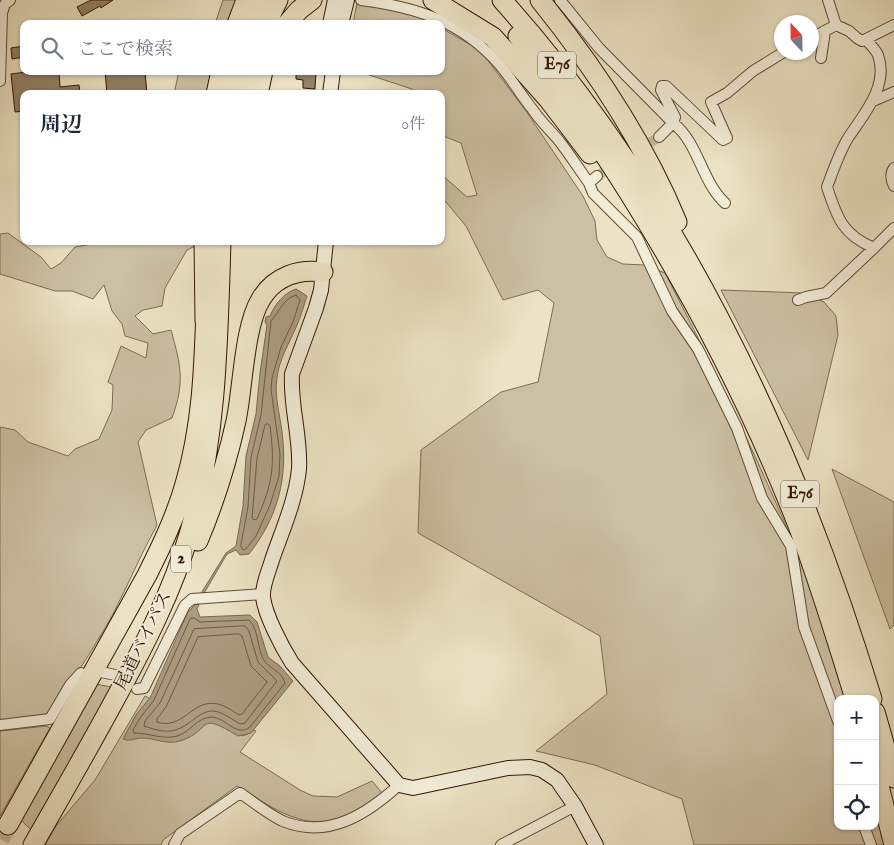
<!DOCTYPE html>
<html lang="ja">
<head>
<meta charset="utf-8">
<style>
	:root { --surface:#fff; --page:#f2f2f3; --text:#1f2937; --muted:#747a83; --line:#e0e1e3 }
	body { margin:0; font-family:"IM FELL English","Noto Serif JP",serif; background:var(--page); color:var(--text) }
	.controls { position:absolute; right:15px; bottom:15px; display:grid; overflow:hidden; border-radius:10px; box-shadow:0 1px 4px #0004 }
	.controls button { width:45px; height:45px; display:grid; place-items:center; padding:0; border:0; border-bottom:1px solid var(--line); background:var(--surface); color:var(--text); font:25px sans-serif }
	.compass { position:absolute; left:774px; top:15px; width:45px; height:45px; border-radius:50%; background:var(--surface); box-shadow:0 1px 4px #0004; rotate:338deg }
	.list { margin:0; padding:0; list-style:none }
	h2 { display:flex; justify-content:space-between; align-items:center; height:65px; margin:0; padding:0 20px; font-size:21px }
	h2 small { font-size:16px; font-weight:400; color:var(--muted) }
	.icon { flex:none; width:28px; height:28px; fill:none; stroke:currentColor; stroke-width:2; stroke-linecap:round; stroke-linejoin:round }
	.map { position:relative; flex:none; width:894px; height:845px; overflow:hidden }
	.search { position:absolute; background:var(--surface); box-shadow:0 1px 4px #0004; left:20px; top:20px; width:425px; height:55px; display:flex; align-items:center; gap:12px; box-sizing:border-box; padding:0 18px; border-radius:10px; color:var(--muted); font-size:19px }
	.panel { position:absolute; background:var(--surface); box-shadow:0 1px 4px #0004; left:20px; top:90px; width:425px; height:155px; border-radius:10px }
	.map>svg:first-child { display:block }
	.green { fill:#cbc0a3; stroke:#7e6b52 }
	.water { fill:#ac9d82; stroke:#7b674f }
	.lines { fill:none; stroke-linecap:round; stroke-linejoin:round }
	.shore { stroke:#6e5a42; stroke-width:1 }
	.building { fill:#928167; stroke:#311602 }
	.street-tunnel { stroke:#c6ba9d; stroke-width:10; stroke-dasharray:10 5; stroke-linecap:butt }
	.highway-tunnel { stroke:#c6ba9d; stroke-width:19; stroke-dasharray:19 9; stroke-linecap:butt }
	.street-casing { stroke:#604932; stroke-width:12 }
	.secondary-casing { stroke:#311602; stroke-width:16 }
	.highway-casing { stroke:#311602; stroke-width:21 }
	.street { stroke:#f2edd9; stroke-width:10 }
	.secondary { stroke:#f2edd9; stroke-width:14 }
	.highway { stroke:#ebe3c4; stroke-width:19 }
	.labels { text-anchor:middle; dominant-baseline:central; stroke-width:4; stroke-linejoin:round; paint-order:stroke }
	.shield { fill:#f2edd9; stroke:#6b5642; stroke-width:1 }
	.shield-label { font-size:16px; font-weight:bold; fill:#311602 }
	.street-label { font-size:18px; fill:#311602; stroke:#f2edd9 }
</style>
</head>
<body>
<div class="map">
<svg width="894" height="845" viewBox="0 0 894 845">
	<rect width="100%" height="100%" fill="#ebe3c4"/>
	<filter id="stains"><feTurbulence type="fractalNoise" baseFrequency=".004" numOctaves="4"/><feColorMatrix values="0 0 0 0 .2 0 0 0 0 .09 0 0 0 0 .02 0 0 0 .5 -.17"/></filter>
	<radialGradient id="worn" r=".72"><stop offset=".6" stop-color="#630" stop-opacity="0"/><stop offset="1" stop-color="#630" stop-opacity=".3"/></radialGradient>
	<path class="green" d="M223,0h14l-9,24h-13z
		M357,3l60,11 17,10h-81z
		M441,28l39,22 46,61 57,85 12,25 2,19 10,17 16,7 22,1 20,8c31,59 60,120 89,181 36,79 72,160 95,245h-11v127h37v-29l12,48h-193l-12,-46 -87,-34 -59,-14 71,-57 -7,-58 -182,-103 3,-83 80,-58 37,-10 16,-79 -16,-13 -35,10 -37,-74 -25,-30v-22l26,23 10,-2 -16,-52 -20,-8v-41h-27l-2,-5 -55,-18h84z
		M179,71h36l-5,23h-36z
		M8,233l33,24 10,12 10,-6 14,-16 34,-6h88v4l-10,5 -22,38 -3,18 -19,4 -8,6 18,18 18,-4c10,36 14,52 1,88l-26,12 -8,12 19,83c-16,29 -29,60 -44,89 -20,36 -43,70 -66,104l-47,5v-296l15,3 13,12 40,14 7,-7 24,-10 13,-29 1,-25 -5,-3 13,-36 25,12 2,-15 -23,-7 -3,-12 -10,-13 -8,-26 -11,14 -21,-8h-17l-55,-17v-40z
		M721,290l83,3 20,9 12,14 2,19 -30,125z
		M832,469l62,33v123l-4,4z
		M96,684l15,3 -78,145 -12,-12z
		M145,696l6,3 42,35c4,-4 10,-11 16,-12 17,-2 28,25 44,8l3,1 -16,21 60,38 13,6 24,1 35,-16 10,12c-14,10 -28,20 -44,26 -37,12 -71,-15 -101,-33l-74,54 -2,5h-116l11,-19 39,-46z
		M46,726l4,2 -50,88v-85z"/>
	<path class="water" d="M296,289l11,7c-3,9 -6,20 -10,29 -7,17 -18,34 -20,53 -3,17 3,37 5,54 6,46 -4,85 -33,122l-9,1 -4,-5 -9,4 -24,41h-3l26,-42 10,-7 7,-40 3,-50 10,-42 4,-41 7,-48 -2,-3 1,-5 4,-1c5,-12 14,-23 26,-27z
		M198,602h2l-3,7 3,8 50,-2 7,7 11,35 12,9 13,15 -42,52 -13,3c-43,-26 -24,-6 -58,5 -14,4 -25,-3 -38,-3 -7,0 -13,4 -19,1l13,-24 14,-17 38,-86z"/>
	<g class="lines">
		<path class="shore" d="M296,295l4,5 -7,22 -12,25 -9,31 -1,11 9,65 -1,22 -9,29 -14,31 -10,13 -3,1 -2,-3v-3l7,-37 3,-50 10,-42 10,-94c8,-9 12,-22 25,-26z
			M268,424l2,2c5,38 3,57 -13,93l-3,1 -2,-2 5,-60 8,-33z
			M194,618l6,4 49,-2c10,10 8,27 14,39 6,10 19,12 22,24l-35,44c-14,11 -24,-10 -39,-10 -13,0 -22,16 -34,19 -14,4 -28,-3 -43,-3l-1,-3 7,-12 14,-18 36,-81z
			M245,626l4,5 9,31 19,19 -32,42 -5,1c-23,-14 -28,-20 -51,-1 -6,4 -11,7 -18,8 -9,1 -18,-2 -27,-5l1,-5 15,-18 34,-74z
			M239,634l3,2 9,30 16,16 -25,32 -3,1c-6,-4 -13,-9 -21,-11 -26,-6 -35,27 -61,18v-3l9,-12 32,-70z"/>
	</g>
	<path class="building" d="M91,0h22l-12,8 -1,-2 -18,10 -5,-9z
		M24,46v11l-12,2 -1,-11z
		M34,71h25l1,16 19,-2 1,9h-56v17l-9,1 -4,-38z
		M105,71l40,1 2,22h-40z
		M296,71h20l-1,18 -12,-1v-8l-7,-1z"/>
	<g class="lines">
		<path class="street-tunnel" d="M597,176l62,-39"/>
		<path class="highway-tunnel" d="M0,839l8,-14"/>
		<defs>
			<path id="street" d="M361,0c55,7 100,21 138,64 12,14 22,31 34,46 8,12 18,21 27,32 10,13 19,27 29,41l8,-7
				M560,0l39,48 74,75 -14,14
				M828,0l8,25 13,6 8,7 5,3 32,-16
				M812,38l24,-13
				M866,40c4,4 10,10 12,15 11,31 -14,59 -30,83 -9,15 -15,33 -21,49 10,31 16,48 47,61
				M821,58l4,-27
				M0,81l2,-68 3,-9 5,-4
				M873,101l21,-9
				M894,168c-4,5 -3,13 0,18
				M589,183l4,10 44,44 35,74 26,38 39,79 25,70 29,48 13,81 34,94
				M725,203c-24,-22 -26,-60 -52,-80l2,-6 -14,-27 1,-4h4l57,54 4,-2 -16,-36 16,-9 26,-22 31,-19
				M798,300l8,-3 20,-4 48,-45 20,-20
				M101,672l19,4
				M137,689l7,-1 41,-83 7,-6 71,-5
				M0,725l50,-6 20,-34 11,-12
				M864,826l7,19
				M174,845l6,-11 60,-41c12,8 32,24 45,29 45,17 83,-9 114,-37
				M501,845l74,-39"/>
			<path id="secondary" d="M330,24l5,-24
				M341,24l6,-24
				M330,94l3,-23
				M326,241l-5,49 -5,18 -24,66c-2,32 9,63 7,95 -3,31 -17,62 -27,91 -3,11 -10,25 -9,37 2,18 19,50 29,66l107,122 14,3 95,-20 22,-1 12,3 15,10 18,26 21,39"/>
			<path id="highway" d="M433,0l60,37 55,62 42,55
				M502,0c178,199 293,445 370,699
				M540,0c54,67 104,142 137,222
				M237,24l9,-24
				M252,24l11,-24
				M266,24l12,-24
				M287,24l12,-14 13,-10
				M518,36c26,34 52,67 76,103 80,120 150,249 203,384 22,58 40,117 58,176
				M216,94l5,-23
				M229,94l6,-23
				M243,94l6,-23
				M258,94l5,-23
				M204,241l1,80
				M198,541c16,-38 29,-79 38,-120 7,-33 8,-95 25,-122 14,-23 37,-30 62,-27
				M875,712l19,66
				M875,770l19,75
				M8,825l139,-250c15,-30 29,-59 38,-91 17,-57 19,-116 21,-175
				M33,845c27,-47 54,-94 80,-142 30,-55 60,-112 77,-172 27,-95 28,-192 31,-290"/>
		</defs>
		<use href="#street" class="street-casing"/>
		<use href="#secondary" class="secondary-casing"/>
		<use href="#highway" class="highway-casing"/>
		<use href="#street" class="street"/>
		<use href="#secondary" class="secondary"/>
		<use href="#highway" class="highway"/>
	</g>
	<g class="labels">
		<g class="shield">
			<rect x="538" y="51.5" width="38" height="27" rx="4"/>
			<rect x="781" y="480.5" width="38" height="27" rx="4"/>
			<rect x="171" y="545.5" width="20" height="27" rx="4"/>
		</g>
		<g class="shield-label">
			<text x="557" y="65">E76</text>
			<text x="800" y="494">E76</text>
			<text x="181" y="559">2</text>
		</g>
		<g class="street-label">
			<text transform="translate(144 641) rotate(-64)">尾道バイパス</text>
		</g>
	</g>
	<rect width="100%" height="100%" filter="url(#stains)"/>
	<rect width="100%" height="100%" fill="url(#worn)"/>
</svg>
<div class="controls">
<button>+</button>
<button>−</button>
<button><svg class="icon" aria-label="locate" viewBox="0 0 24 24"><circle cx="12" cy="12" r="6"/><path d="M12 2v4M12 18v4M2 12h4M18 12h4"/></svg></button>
</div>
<svg class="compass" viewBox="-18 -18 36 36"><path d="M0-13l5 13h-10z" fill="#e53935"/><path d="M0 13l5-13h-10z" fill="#747a83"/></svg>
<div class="search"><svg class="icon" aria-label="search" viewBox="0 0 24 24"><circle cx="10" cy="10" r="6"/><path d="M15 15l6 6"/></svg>ここで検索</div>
<section class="panel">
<h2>周辺<small>0件</small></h2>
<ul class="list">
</ul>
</section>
</div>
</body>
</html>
